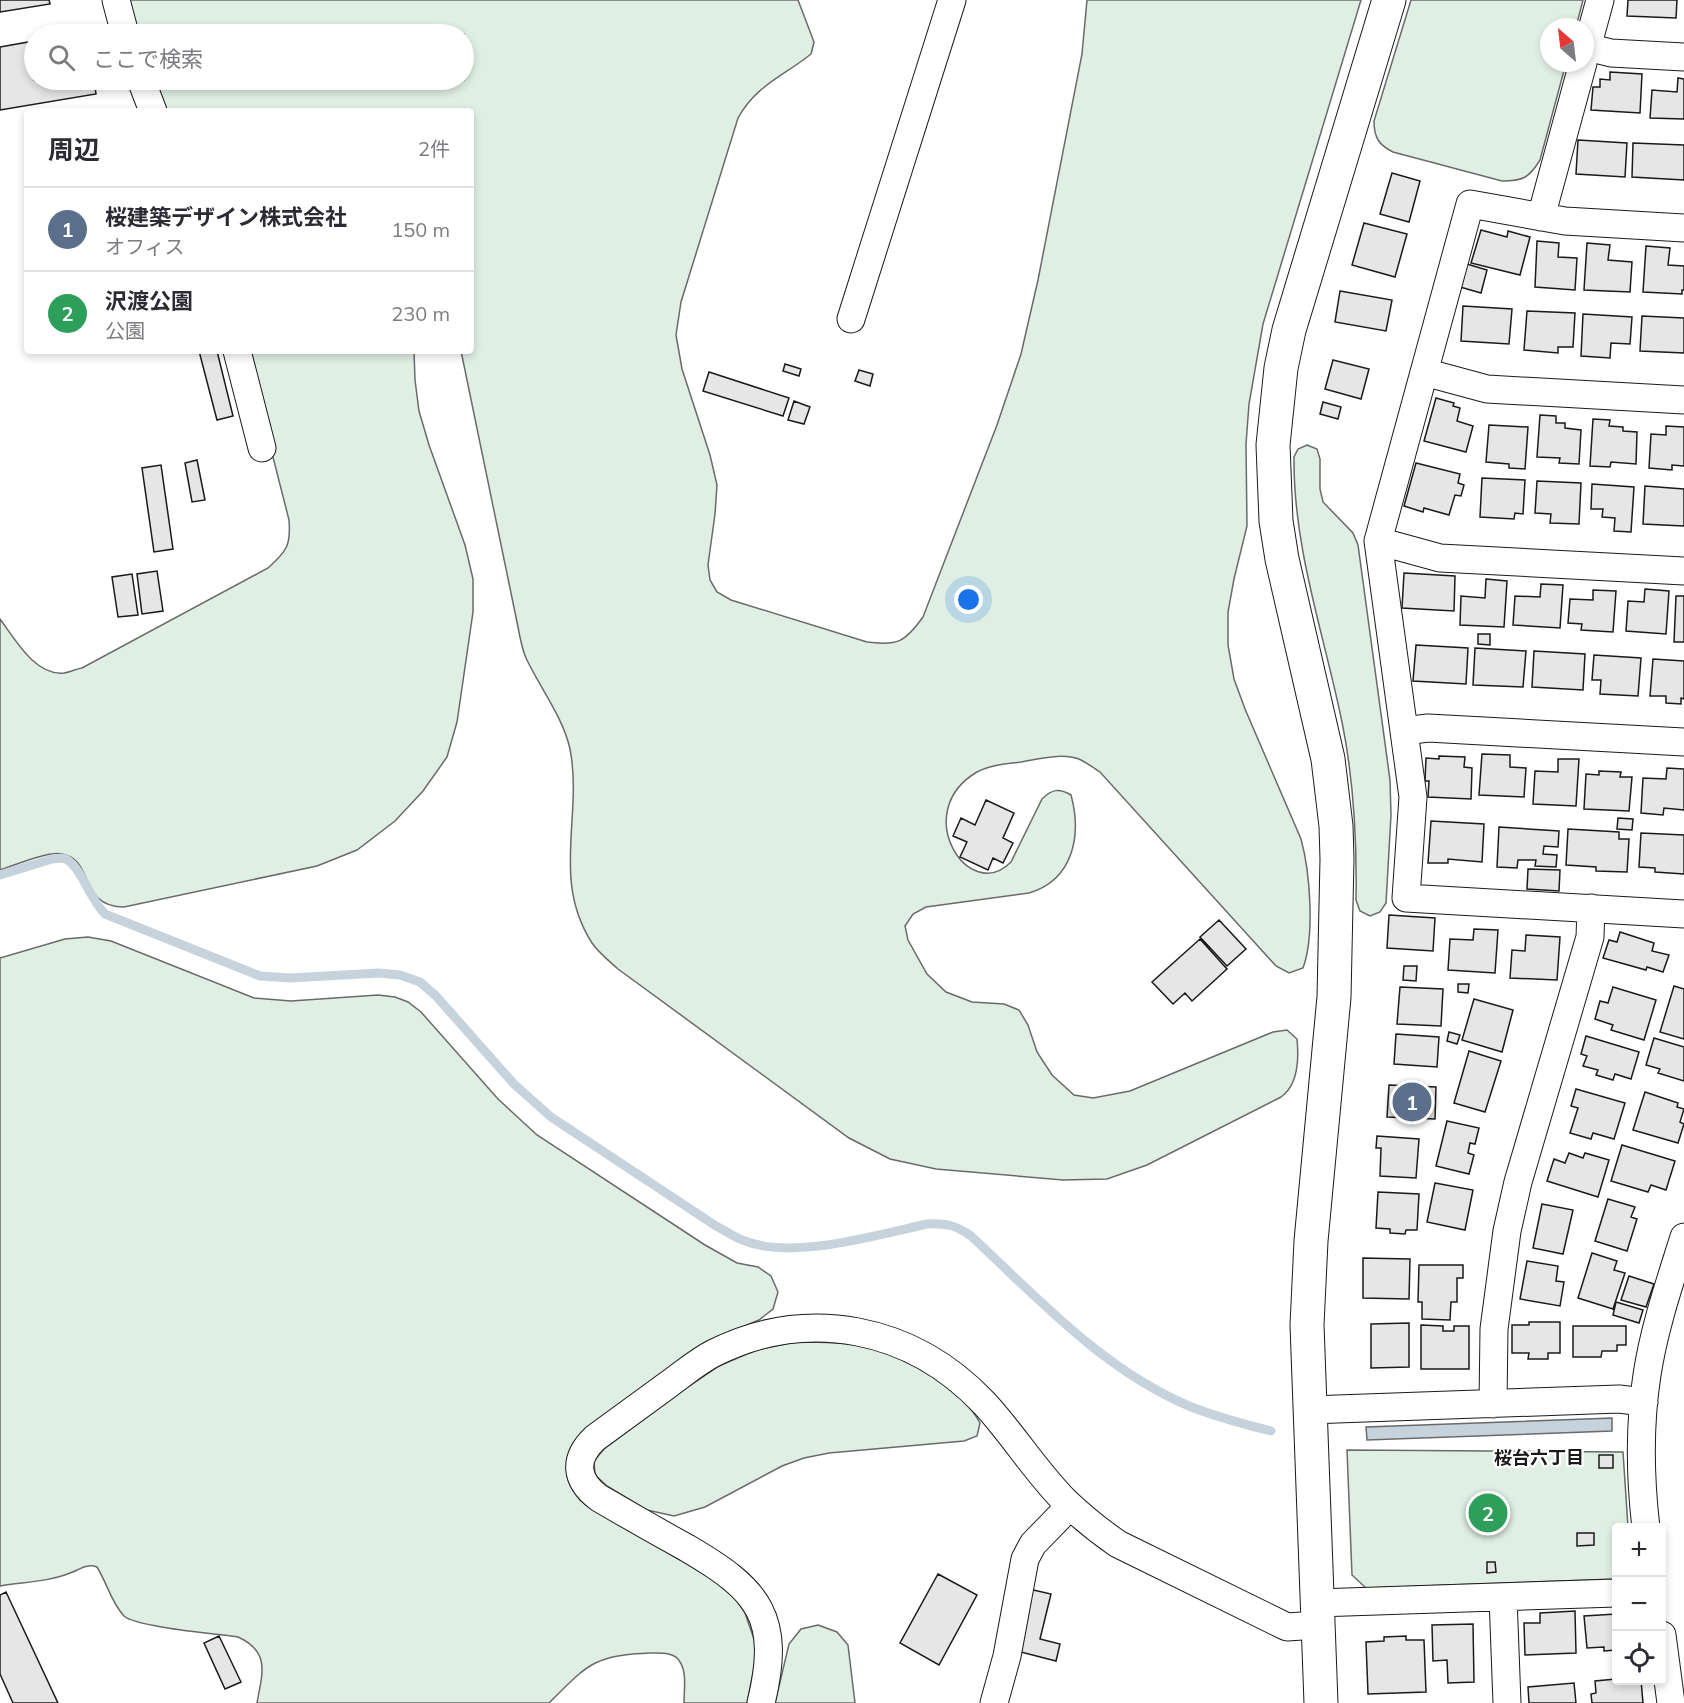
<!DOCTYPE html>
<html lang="ja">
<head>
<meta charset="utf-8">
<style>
	:root { --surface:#fff; --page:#f7f7f7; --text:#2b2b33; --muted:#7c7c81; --line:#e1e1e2; --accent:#b45309 }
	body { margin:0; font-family:Mulish,"Noto Sans JP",sans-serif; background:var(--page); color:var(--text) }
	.controls { position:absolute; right:18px; bottom:18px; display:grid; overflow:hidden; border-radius:6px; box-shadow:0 3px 9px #0003 }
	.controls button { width:54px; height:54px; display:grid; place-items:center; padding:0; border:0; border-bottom:2px solid var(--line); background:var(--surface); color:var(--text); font:30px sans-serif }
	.compass { position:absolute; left:1540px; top:18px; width:54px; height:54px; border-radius:50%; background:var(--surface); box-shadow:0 3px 9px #0003; rotate:332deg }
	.you { position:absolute; left:969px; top:600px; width:21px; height:21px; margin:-15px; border:4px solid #fff; border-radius:50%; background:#1a73e8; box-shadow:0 0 0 9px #1a73e833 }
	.badge { display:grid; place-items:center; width:39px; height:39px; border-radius:50%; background:var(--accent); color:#fff; font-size:20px; font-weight:700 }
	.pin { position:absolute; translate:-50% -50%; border:3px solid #fff; box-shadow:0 2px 6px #0006 }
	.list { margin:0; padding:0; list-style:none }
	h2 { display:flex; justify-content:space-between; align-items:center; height:78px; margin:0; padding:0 24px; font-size:26px }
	h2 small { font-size:20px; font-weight:400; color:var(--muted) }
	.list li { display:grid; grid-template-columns:39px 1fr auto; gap:18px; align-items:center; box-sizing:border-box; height:84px; padding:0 24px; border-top:2px solid var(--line) }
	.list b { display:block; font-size:22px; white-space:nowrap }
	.list p { margin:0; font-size:20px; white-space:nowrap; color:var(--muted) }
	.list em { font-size:20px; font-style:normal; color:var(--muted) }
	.icon { flex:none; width:33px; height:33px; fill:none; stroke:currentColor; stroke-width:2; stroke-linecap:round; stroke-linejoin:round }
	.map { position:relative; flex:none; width:1684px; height:1703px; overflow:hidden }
	.search { position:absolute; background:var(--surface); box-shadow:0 3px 9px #0003; left:24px; top:24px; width:450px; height:66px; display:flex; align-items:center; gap:15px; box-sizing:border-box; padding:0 21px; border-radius:33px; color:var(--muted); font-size:22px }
	.panel { position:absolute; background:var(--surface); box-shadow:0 3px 9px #0003; left:24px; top:108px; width:450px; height:246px; border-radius:6px }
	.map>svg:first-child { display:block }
	.green { fill:#e0efe3; stroke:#6a6a6a; stroke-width:1.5 }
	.water { fill:#c6d2dc; stroke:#6a6a6a; stroke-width:1.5 }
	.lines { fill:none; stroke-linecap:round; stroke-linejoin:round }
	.stream { stroke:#c6d2dc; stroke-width:9 }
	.building { fill:#e6e6e6; stroke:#1a1a1a; stroke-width:1.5 }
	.minor-casing { stroke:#1a1a1a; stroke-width:29 }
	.tertiary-casing { stroke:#1a1a1a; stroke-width:35 }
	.minor { stroke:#fff; stroke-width:27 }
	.tertiary { stroke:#fff; stroke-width:33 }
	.labels { text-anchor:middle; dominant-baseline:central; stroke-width:4.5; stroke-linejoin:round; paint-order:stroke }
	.neighbourhood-label { font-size:18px; font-weight:bold; fill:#1a1a1a; stroke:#fff }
</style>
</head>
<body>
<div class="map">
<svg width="1684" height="1703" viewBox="0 0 1684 1703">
	<rect width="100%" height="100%" fill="#fff"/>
	<path class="green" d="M125,0h673l16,42 -3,12c-27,22 -55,31 -73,64l-57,184 -5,33 6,34 28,86 7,30 -2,29 -7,51 2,15 7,12 14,8 136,42c31,4 38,0 56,-25l74,-192 24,-71 17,-74 44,-226 5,-54h274l-98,324 -14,80 -3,40 1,82 -13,53 -6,33v33l6,34 11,30 56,130c9,33 14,96 2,129l-14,5 -13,-7 -176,-194c-6,-4 -13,-9 -19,-12 -17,-8 -42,-1 -60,2 -15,2 -31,3 -44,10 -68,40 -8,133 34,90l31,-63c10,-10 17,-11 29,-4 11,41 2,85 -42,98l-103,14 -13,7 -8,12 3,14 19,34 19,18 26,10 32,2 15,6 9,15 9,27 15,23 22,20 19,3 37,-7 143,-59 14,-2 10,9c2,20 1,46 -16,58l-134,68 -40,14 -44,1 -127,-11 -46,-10 -41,-21 -231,-169c-9,-8 -20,-17 -26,-26 -41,-64 -9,-127 -22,-194 -7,-32 -30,-61 -44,-91 -4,-9 -6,-20 -8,-31l-57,-276h10v-240h-308l-12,-31h313v-46h-330z
		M1411,0h172l-7,27h-27v36h17l-26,97c-11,18 -17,21 -38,21l-109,-29c-14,-7 -19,-14 -19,-31z
		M246,351h168l1,29 4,31 10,34 36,100 8,34v33l-16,110 -10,35 -24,34 -28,30 -38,29 -40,16 -193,41c-45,0 -30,-48 -62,-53 -14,-3 -47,11 -62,16v-251c15,20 35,57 64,54 6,-1 12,-4 18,-5l186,-100c19,-17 23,-23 21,-48z
		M1307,445l10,4 3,10v30l3,13 30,31 5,12 32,235 1,35 -5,88 -6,9 -10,4 -10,-5 -4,-11c1,-60 -2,-119 -14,-178 -18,-88 -49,-174 -48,-265l4,-8z
		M88,937l23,4 143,57 37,3 87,-6 17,2 13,5 13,10 77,87 39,36 168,110 32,18 21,4 13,9 7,16 -5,17 -14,11 -53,22 -119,86c-25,22 -26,45 -7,72l132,79 24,20 9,14 10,29 1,16 -9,45h-63c0,-12 3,-31 -4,-41 -5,-10 -19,-9 -29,-9 -57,2 -63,11 -102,50h-292c5,-29 14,-51 -19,-66 -20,-3 -102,-10 -114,-21 -13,-14 -17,-33 -27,-49 -10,-4 -18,3 -27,6 -22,9 -47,9 -70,13v-628l65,-19z
		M795,1342c26,0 52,0 78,6 37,9 89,41 107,75l-3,13 -13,5 -135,12 -25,5 -22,8 -77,41 -31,9 -27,-6 -40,-24 -12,-11 -1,-14 10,-12 81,-60 34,-23 37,-16z
		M1347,1450l276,2 5,75 -12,1v51l-250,9 -14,-13z
		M818,1625l19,7 11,13 7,58h-80l14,-59 12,-15z"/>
	<path class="water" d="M1612,1418v13l-245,9 -1,-13z"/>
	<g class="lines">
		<path class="stream" d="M0,875l52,-16c7,-1 13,-2 18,3 12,9 20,37 35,52l155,62 30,2 89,-5 21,2 20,7 16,14 78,88 37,33 165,109c10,5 19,12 29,15 48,19 131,-6 182,-17 18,-1 29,1 44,12 67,62 131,133 218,170 27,11 54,18 82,25"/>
	</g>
	<path class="building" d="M0,0h49l1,4 -50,8z
		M1628,0h49l-1,18 -49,-2z
		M34,41v39h60l2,14 -96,16v-63z
		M1610,72l32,2 -2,39 -49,-3 2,-23h7v-8l10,1z
		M1678,78l6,1v40l-34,-1 2,-28 25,2z
		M1578,140l49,3 -2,34 -49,-3z
		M1633,143l51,2v35l-52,-3z
		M1392,173l28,8 -11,41 -29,-8z
		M1364,223l43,11 -12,43 -43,-12z
		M1481,230l26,7 1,-6 22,6 -10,38 -49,-12z
		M1537,241l22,2 -1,14 19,1 -2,32 -40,-3z
		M1587,243l23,2 -2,15 24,2 -2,30 -46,-2z
		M1646,246l24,2 -2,17 16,1v24h-2v4l-39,-2z
		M1467,264l20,6 -6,23 -21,-6z
		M1340,291l52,9 -6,31 -51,-9z
		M1463,306l49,3 -3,35 -48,-3z
		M1527,311l48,2 -2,34h-15v6l-34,-3z
		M1583,314l49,3 -2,27 -19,-1 -1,15 -29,-2z
		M1642,316l42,2v35l-44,-2z
		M199,351h18l16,65 -16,4z
		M1333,360l36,9 -8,30 -36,-10z
		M785,364l16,5 -2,7 -16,-5z
		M859,370l14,4 -3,12 -15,-5z
		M709,372l80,26 -6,18 -80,-25z
		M1436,398l18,5 -1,3 7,2 -3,13 16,5 -7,26 -42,-11z
		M794,401l16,6 -6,17 -16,-4z
		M1323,402l18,5 -3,12 -18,-5z
		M1540,415l16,1v7h9v5l16,2 -2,34 -20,-1 1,-5 -23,-1z
		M1593,419l17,1 -1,6 14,1v4l14,1 -1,32 -25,-2 -1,5 -20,-1z
		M1489,425l39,2 -3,42 -16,-1v-4l-23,-2z
		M1666,426l18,1v39l-12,-1v5l-23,-2 2,-34 15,1z
		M197,460l8,40 -13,2 -7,-39z
		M1416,463l44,11 -2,9 6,2 -3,11 -6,-1 -6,20 -25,-7 -1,4 -19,-6z
		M161,465l12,84 -19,3 -12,-84z
		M1482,478l43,2 -2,34 -8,-1 -1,6 -34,-2z
		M1537,481l44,2 -2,41 -29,-1 1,-9 -16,-1z
		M1592,484l42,3 -3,45 -17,-1 1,-13 -13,-1 1,-8h-12z
		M1645,486l39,3v37l-41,-2z
		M157,571l6,40 -21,3 -5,-40z
		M1404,573l51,3 -1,35 -52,-3z
		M132,574l6,41 -20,2 -6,-40z
		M1486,579l21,2 -3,46 -44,-2 1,-29 24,2z
		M1541,584l22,1 -3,43 -47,-3 2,-29 25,1z
		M1645,589l24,2 -3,43 -40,-3 2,-30 16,1z
		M1593,590l23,1 -3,41 -32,-2 1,-6 -14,-1 2,-24 23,1z
		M1676,596h8v46h-10z
		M1478,634h12v11l-12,-1z
		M1416,645l52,3 -2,36 -53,-3z
		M1475,648l51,3 -3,36 -50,-2z
		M1534,651l51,3 -2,36 -51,-3z
		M1594,655l47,3 -3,38 -38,-2 1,-14h-9z
		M1653,659l31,2v38l-3,-1v6l-15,-1v-7h-16z
		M1482,754l28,1v12l16,1 -2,29 -45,-2z
		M1439,756l26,1 -1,10 8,1 -1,31 -43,-2 1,-16h-4l1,-23 13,1z
		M1558,759h21l-3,47 -43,-2 2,-33 23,1z
		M1667,768l17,1v41l-20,-2 -1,7 -22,-2 2,-35 23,1z
		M1599,771l22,1 -1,5h12l-3,34 -45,-2 2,-35 13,1z
		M986,800l28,13 -11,25 10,5 -10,20 -10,-5 -5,12 -28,-13 7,-15 -14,-6 8,-18 14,7z
		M1618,818l15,1 -1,11 -15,-1z
		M1431,821l53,3 -2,38 -34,-3v4h-20z
		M1499,827l60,4 -1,16 -14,-1 -1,8 14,1 -1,12 -21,-1 1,-6h-18l-1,8 -20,-1z
		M1568,829l51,3v7h10l-2,33 -31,-1v-4l-30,-2z
		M1641,833l43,2v39l-29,-2v-4l-16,-1z
		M1528,869l32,1 -1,21 -32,-2z
		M1389,915l46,3 -2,33 -46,-3z
		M1219,920l27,29 -19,17 -27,-29z
		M1474,929l24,1 -3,43 -47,-3 2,-31 23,1z
		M1620,932l34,11 -2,8 17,4 -6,17 -16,-5 -1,3 -43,-12 6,-18 8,2z
		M1526,935l34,2 -3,43 -47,-2 2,-28 13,1z
		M1200,939l27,30 -35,32 -7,-8 -12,11 -21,-22z
		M1404,966h13l-1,15 -13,-1z
		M1458,984h11l-1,9 -10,-1z
		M1674,986l10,3v50l-24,-7z
		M1400,987l43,2 -2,37 -44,-2z
		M1613,987l43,13 -12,40 -33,-10 2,-5 -18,-6 5,-18 8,2z
		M1474,999l39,11 -11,42 -40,-12z
		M1449,1032l11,3 -3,9 -10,-3z
		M1396,1034l43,3 -2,30 -43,-3z
		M1586,1036l53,16 -8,27 -16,-5 -2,6 -17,-5 2,-5 -15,-4 4,-10 -6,-2z
		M1654,1038l30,9v34l-26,-8 2,-4 -14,-4z
		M1469,1051l32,10 -16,51 -31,-9z
		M1389,1085l47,2 -1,32 -48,-2z
		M1576,1089l49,14 -11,36 -21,-6 -2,6 -21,-6 8,-25 -7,-2z
		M1645,1092l33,11 -1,4 7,2 -4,13 4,2 -6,19 -45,-13z
		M1447,1121l32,7 -4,16 -5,-1 -2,10 6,2 -5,19 -33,-8z
		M1377,1136l42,3 -3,39 -36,-2 1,-28h-5z
		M1622,1145l53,16 -9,29 -15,-5 -3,7 -37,-11z
		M1569,1153l14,5 2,-5 24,7 -11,37 -51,-16 7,-22 11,4z
		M1435,1183l38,7 -8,40 -38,-8z
		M1378,1192l41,2 -2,36h-11l-1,4 -15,-1v-4l-14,-1z
		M1608,1199l27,8 -4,10 6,2 -10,32 -32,-10z
		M1542,1204l31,6 -10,44 -30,-6z
		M1592,1253l25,8 -3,9 11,3 -12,36 -35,-11z
		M1363,1258l47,1 -1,40 -46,-1z
		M1527,1261l31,5 -2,15 8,1 -4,24 -40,-7z
		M1419,1265h44v13h-6v24h-6l-1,18 -28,-1v-17h-4z
		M1629,1276l25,8 -8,23 -25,-7z
		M1616,1302l27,8 -4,13 -26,-8z
		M1529,1322h31v31h-12v6h-20l1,-6h-17v-28h17z
		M1409,1323v44l-38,1v-44z
		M1421,1325l22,1v5h11v-5h15v43h-48z
		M1573,1326h53v19h-9v6h-15l-1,6h-28z
		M1599,1455h14v13h-14z
		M1577,1533h17v12l-17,1z
		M1487,1562h8l1,10 -9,1z
		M938,1574l39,21 -38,70 -39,-22z
		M1029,1589l22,5 -11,45 20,5 -4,17 -43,-11z
		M6,1592l52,111h-45l-13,-29v-79z
		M1575,1611l1,42 -51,2 -1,-32h16v-10z
		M1616,1614v36l-12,1v-4l-17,1 -3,-32z
		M1473,1624l1,58 -26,1 -1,-23 -14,1 -1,-36z
		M219,1636l22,46 -16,7 -21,-46z
		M1406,1636v4h18l2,52 -58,2 -2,-52 18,-1v-4z
		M1616,1679l25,1 2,23h-51l-1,-9 5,-1 -1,-12z
		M1574,1683l2,20h-47l-1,-16z"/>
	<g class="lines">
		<defs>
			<path id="minor" d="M116,0l9,34
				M1587,47l24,6 73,4
				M1585,55l15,-55
				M141,80l12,31
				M1541,217l42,-154
				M1684,228l-119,-7 -95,-17 -92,337 35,256 -7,101 278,16
				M851,319l101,-319
				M237,351l25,97
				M1424,372l63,17 197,11
				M1378,541l62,17 244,13
				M1404,731l24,-3 256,14
				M1493,1404l1,-75 13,-98 11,-49 72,-245 1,-29
				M1309,1410l310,-11 25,3
				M1646,1528c-6,-51 -7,-102 1,-153 7,-47 23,-93 37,-138
				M1503,1597l4,106
				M1317,1603l299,-10
				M1662,1635l9,68
				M761,1703c21,-86 -2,-113 -74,-155 -29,-16 -59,-33 -88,-50 -24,-18 -26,-39 -4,-60 25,-18 49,-36 74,-54 14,-10 29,-23 45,-31 94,-47 198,-26 270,50 29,31 51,68 81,98 17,16 34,30 53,43l169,83 31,-2
				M994,1703l13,-47 18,-97 8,-15 37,-38"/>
			<path id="tertiary" d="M1321,1703l-14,-378 4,-84 23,-244 3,-138 -1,-33 -8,-67 -46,-200 -6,-38 -3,-76 8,-77 8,-38 100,-330"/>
		</defs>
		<use href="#minor" class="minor-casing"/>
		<use href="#tertiary" class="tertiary-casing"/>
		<use href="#minor" class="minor"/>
		<use href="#tertiary" class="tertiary"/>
	</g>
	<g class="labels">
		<g class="neighbourhood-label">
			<text x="1539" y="1457">桜台六丁目</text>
		</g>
	</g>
</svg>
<div class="controls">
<button>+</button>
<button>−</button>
<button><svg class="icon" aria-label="locate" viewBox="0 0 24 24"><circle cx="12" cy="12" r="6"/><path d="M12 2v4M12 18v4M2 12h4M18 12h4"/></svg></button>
</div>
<svg class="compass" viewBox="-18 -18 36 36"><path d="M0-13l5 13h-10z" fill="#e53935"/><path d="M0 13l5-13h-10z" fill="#7c7c81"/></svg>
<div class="you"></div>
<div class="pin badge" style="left:1412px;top:1102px;background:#5c6f8a">1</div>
<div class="pin badge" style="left:1488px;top:1513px;background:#2e9e5b">2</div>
<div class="search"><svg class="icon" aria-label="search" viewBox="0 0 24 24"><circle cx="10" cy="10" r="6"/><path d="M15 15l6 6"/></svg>ここで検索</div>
<section class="panel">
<h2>周辺<small>2件</small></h2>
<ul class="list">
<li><span class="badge" style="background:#5c6f8a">1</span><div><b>桜建築デザイン株式会社</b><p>オフィス</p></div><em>150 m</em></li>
<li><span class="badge" style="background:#2e9e5b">2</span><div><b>沢渡公園</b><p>公園</p></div><em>230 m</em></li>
</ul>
</section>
</div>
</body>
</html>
